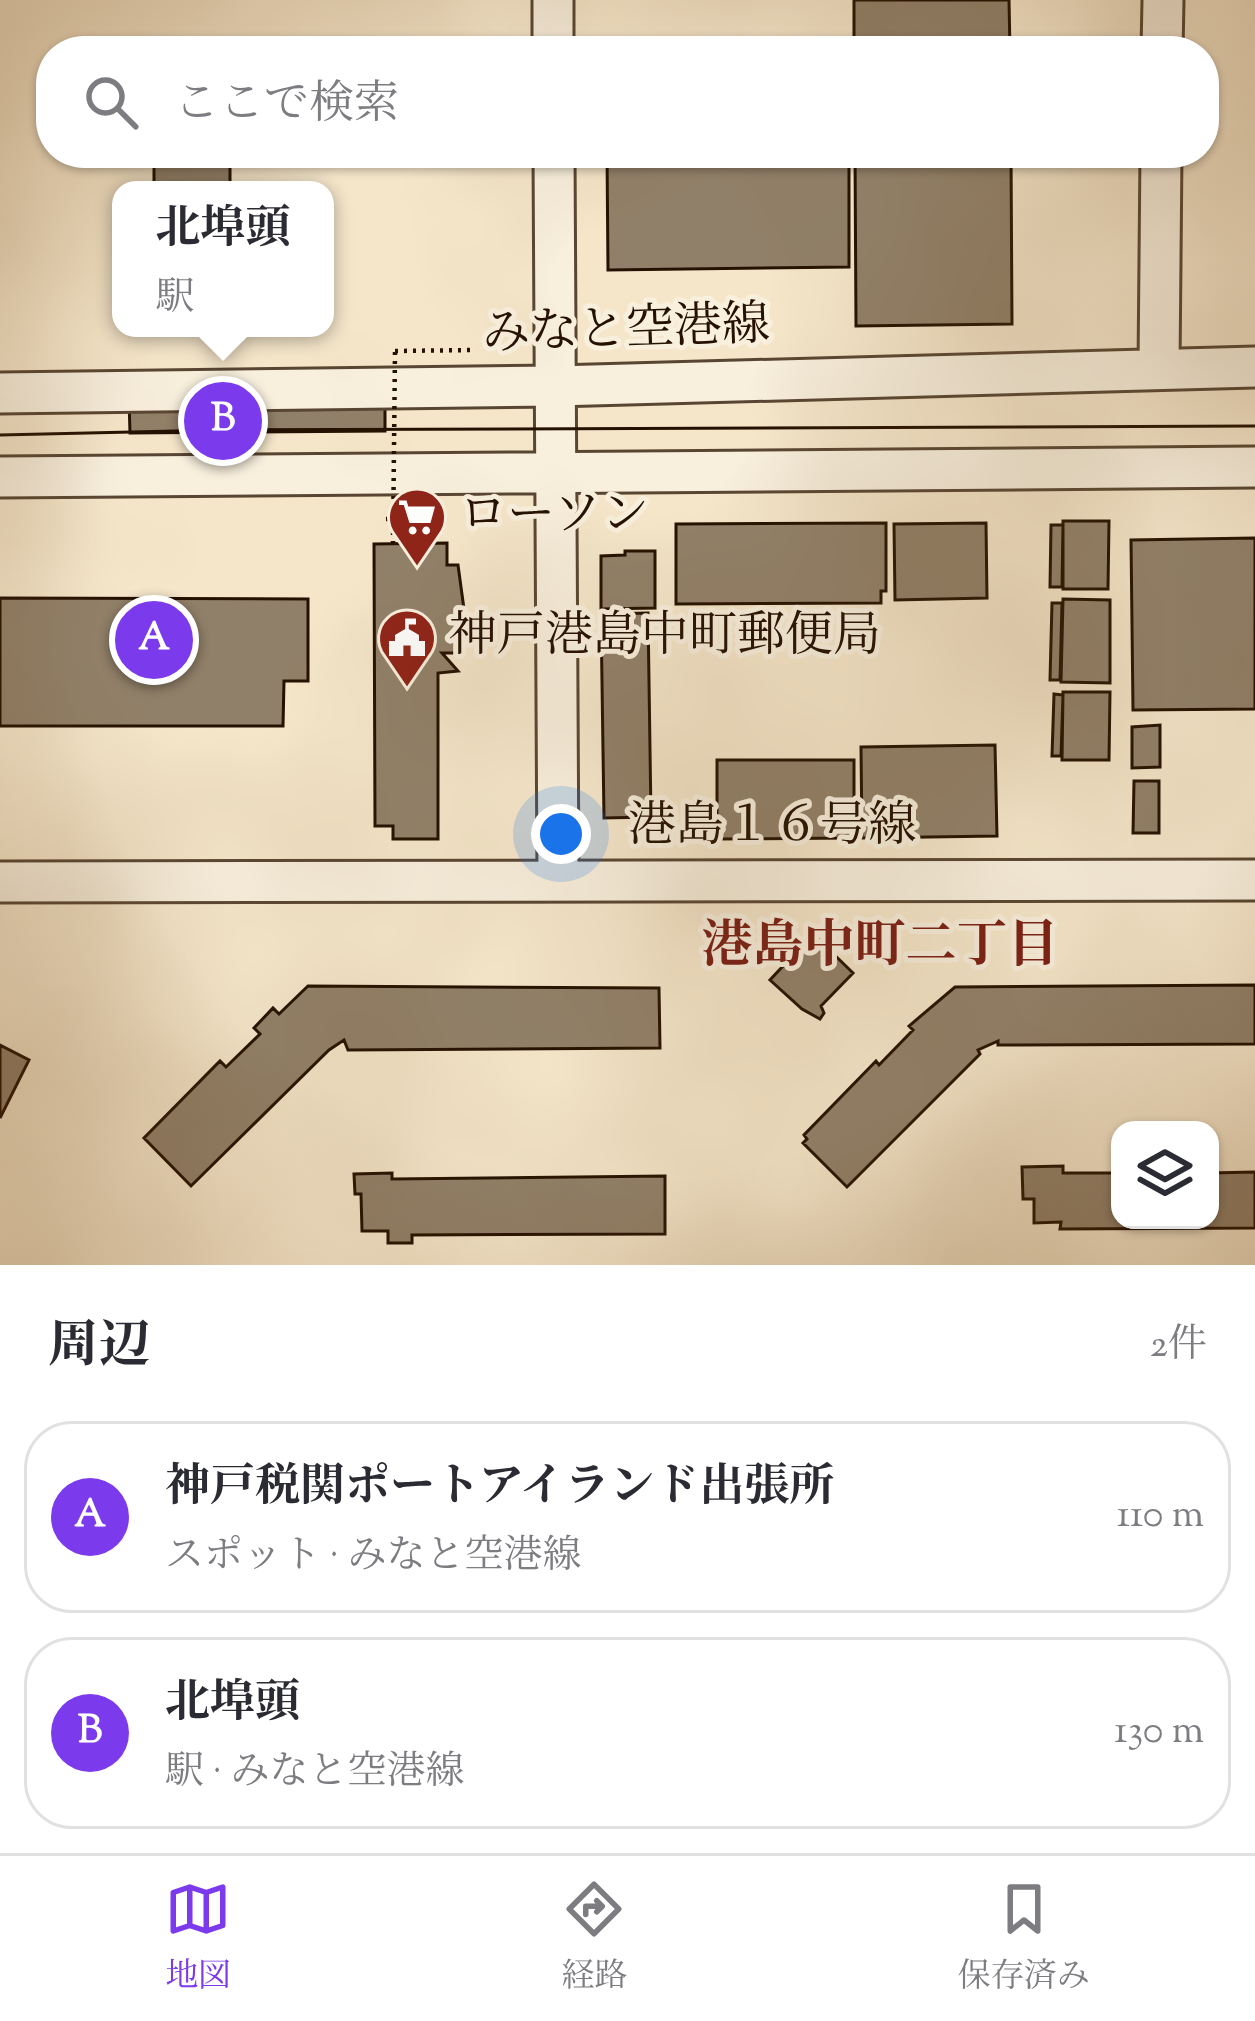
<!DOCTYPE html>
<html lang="ja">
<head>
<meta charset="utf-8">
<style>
	:root { --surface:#fff; --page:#f7f7f7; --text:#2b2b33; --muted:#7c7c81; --line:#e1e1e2; --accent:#7c3aed }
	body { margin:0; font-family:"Sorts Mill Goudy","Noto Serif JP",serif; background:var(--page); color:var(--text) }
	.controls { position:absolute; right:36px; bottom:36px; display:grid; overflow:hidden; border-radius:24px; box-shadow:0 3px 9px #0004 }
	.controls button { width:108px; height:108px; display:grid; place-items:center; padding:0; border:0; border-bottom:3px solid var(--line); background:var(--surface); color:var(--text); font:60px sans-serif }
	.you { position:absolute; left:561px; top:834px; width:42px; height:42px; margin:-30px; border:9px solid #fff; border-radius:50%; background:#1a73e8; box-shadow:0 0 0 18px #1a73e833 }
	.badge { display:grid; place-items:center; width:78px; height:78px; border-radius:50%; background:var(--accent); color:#fff; font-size:39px; font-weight:700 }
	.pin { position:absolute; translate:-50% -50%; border:6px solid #fff; box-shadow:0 3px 12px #0006 }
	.popup { position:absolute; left:112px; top:181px; width:222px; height:156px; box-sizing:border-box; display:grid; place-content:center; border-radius:24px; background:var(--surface); filter:drop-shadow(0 3px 9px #0005); font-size:39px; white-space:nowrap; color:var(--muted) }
	.popup b { font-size:45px; color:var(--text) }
	.popup::after { content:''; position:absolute; left:50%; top:100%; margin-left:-24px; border:24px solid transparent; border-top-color:var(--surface) }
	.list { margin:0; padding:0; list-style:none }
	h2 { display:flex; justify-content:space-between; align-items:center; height:156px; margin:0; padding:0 48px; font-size:51px }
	h2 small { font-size:39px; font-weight:400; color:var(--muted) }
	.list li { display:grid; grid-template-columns:78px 1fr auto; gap:36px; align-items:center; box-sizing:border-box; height:192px; margin:0 24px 24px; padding:0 24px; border:3px solid var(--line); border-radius:48px }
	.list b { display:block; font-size:45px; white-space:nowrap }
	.list p { margin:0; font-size:39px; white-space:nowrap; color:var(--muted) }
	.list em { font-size:39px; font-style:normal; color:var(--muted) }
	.icon { flex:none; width:66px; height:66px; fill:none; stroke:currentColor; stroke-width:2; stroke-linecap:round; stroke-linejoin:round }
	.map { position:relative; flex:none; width:1255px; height:1265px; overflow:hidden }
	.search { position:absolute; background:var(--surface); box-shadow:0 3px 9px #0004; left:36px; right:36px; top:36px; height:132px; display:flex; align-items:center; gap:30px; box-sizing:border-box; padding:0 42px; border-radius:48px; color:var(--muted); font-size:45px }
	.sheet { height:588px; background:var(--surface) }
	nav { display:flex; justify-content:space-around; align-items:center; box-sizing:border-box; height:168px; border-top:3px solid var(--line); background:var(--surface); font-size:33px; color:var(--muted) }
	nav a { display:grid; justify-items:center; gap:6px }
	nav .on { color:var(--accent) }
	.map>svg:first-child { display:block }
	.building { fill:#918069; stroke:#251100; stroke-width:3 }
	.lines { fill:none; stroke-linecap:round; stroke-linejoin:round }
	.minor-casing { stroke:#594632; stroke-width:45 }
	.path { stroke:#251100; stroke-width:4.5; stroke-dasharray:3 6; stroke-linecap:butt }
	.minor { stroke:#f8efdd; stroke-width:39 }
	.tram { stroke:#251100; stroke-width:3 }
	.path-bridge { stroke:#251100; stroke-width:4.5; stroke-dasharray:3 6; stroke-linecap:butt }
	.labels { text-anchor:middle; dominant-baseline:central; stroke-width:10; stroke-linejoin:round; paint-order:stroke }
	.street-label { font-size:48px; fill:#251100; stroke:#f8efdd }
	.poi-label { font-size:48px; fill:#251100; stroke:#f8efdd; text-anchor:start }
	.neighbourhood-label { font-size:51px; font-weight:bold; fill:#7a1f14; stroke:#f8efdd }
</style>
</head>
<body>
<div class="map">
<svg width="1255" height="1265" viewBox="0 0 1255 1265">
	<rect width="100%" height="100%" fill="#f5e6ca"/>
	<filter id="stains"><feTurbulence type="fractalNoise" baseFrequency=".00167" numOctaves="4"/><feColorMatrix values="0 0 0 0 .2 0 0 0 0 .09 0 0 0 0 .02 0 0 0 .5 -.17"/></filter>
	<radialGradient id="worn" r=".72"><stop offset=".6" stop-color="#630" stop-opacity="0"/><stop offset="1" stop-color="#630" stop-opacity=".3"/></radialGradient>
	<path class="building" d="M854,0h155l1,51h-156z
		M154,153h76v37h-76z
		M607,153h242v114l-241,3z
		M855,153h156l1,171 -156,2z
		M385,396v35l-255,2 -1,-34z
		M1063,521h46l-1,68h-45z
		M886,523v68h-5v12l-205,1v-80z
		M986,523l1,75 -92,2 -1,-76z
		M1051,525h12l-1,62h-12z
		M1255,538v171l-122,1 -2,-170z
		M447,543v22h11l6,44 -6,44h-16l16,18 -20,2v166h-45v-13h-18l-1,-282z
		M625,551h30v57l-54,1v-53l24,-1z
		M0,598l308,1v82h-24l-1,45h-283z
		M1063,599l47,1v83l-49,-1z
		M1052,603h10l-2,77h-10z
		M648,613l3,204 -47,1 -3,-204z
		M1063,692h47l-1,68h-47z
		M1054,694l9,1 -2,61h-9z
		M1160,725v42l-28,1v-41z
		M995,745l2,91 -135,2 -1,-91z
		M717,760h137v78l-137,1z
		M1134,781h25v52h-26z
		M813,934l40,39 -32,33 3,7 -4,6 -18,-10 -32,-29z
		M1255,985v59l-257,1v-4l-20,9 2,4 -133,133 -44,-44 4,-4 -3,-4 72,-74 3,4 34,-35 -4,-4 46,-39z
		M308,986l351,2 1,60 -312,2 -4,-10 -15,10 -138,136 -47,-48 76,-77 6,6 34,-33 -6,-6 19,-20 6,6z
		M0,1045l29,15 -29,58z
		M1063,1166v7h57v47h90v-47l45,-1v56l-195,1 1,-7 -27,1v-24h-11l-1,-32z
		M392,1173v6l273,-3v58l-253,1v8h-24v-12h-26l-1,-37h-6l-1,-20z"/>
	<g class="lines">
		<defs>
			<path id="minor" d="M553,0v51
				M1162,51l1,-51
				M554,153l4,726
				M1159,367l2,-214
				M0,393l556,-7 699,-19
				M0,477l1255,-10
				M0,882l1255,-2"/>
		</defs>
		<use href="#minor" class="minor-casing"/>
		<path class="path" d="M395,351l77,-1
			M386,519l43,-1v-11"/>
		<use href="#minor" class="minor"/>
		<path class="tram" d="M0,435l219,-5 1036,-4"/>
		<path class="path-bridge" d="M393,544l2,-193"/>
	</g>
	<defs>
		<symbol id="supermarket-pin" viewBox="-11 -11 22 30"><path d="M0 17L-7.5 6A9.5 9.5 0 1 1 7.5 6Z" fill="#8f2418" stroke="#f8efdd"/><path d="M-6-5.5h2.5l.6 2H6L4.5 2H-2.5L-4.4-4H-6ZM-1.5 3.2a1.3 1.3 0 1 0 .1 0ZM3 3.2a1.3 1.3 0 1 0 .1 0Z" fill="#fff"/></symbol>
		<symbol id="civic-pin" viewBox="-11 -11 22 30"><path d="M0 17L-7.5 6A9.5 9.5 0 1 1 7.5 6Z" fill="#8f2418" stroke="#f8efdd"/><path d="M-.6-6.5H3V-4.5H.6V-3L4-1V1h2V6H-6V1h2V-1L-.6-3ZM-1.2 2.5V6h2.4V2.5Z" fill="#fff"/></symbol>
	</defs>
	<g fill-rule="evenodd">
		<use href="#supermarket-pin" x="384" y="484" width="66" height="90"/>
		<use href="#civic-pin" x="374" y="605" width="66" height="90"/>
	</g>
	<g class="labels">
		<g class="street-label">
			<text transform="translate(626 332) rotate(-2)">みなと空港線</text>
			<text x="772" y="828">港島１６号線</text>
		</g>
		<g class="poi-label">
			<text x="459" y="517">ローソン</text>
			<text x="449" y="638">神戸港島中町郵便局</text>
		</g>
		<g class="neighbourhood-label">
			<text x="880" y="948">港島中町二丁目</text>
		</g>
	</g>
	<rect width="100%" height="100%" filter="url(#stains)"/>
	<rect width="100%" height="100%" fill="url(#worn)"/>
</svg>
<div class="controls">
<button><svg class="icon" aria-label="layers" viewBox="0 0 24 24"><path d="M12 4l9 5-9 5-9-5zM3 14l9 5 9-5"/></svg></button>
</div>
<div class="you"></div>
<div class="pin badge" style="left:154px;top:640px">A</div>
<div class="pin badge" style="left:223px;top:421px">B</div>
<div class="popup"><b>北埠頭</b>駅</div>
<div class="search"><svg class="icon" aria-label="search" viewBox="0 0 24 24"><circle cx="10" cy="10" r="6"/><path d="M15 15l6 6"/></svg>ここで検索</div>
</div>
<section class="sheet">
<h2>周辺<small>2件</small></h2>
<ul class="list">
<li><span class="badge">A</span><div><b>神戸税関ポートアイランド出張所</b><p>スポット · みなと空港線</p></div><em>110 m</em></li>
<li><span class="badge">B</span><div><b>北埠頭</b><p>駅 · みなと空港線</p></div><em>130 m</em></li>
</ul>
</section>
<nav>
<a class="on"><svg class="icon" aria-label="map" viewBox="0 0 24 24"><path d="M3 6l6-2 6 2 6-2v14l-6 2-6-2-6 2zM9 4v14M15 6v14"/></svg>地図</a>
<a><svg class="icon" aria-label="directions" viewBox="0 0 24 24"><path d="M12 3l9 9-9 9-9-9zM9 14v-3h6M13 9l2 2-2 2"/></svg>経路</a>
<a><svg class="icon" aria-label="saved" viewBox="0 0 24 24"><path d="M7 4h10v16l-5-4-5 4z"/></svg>保存済み</a>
</nav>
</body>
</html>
